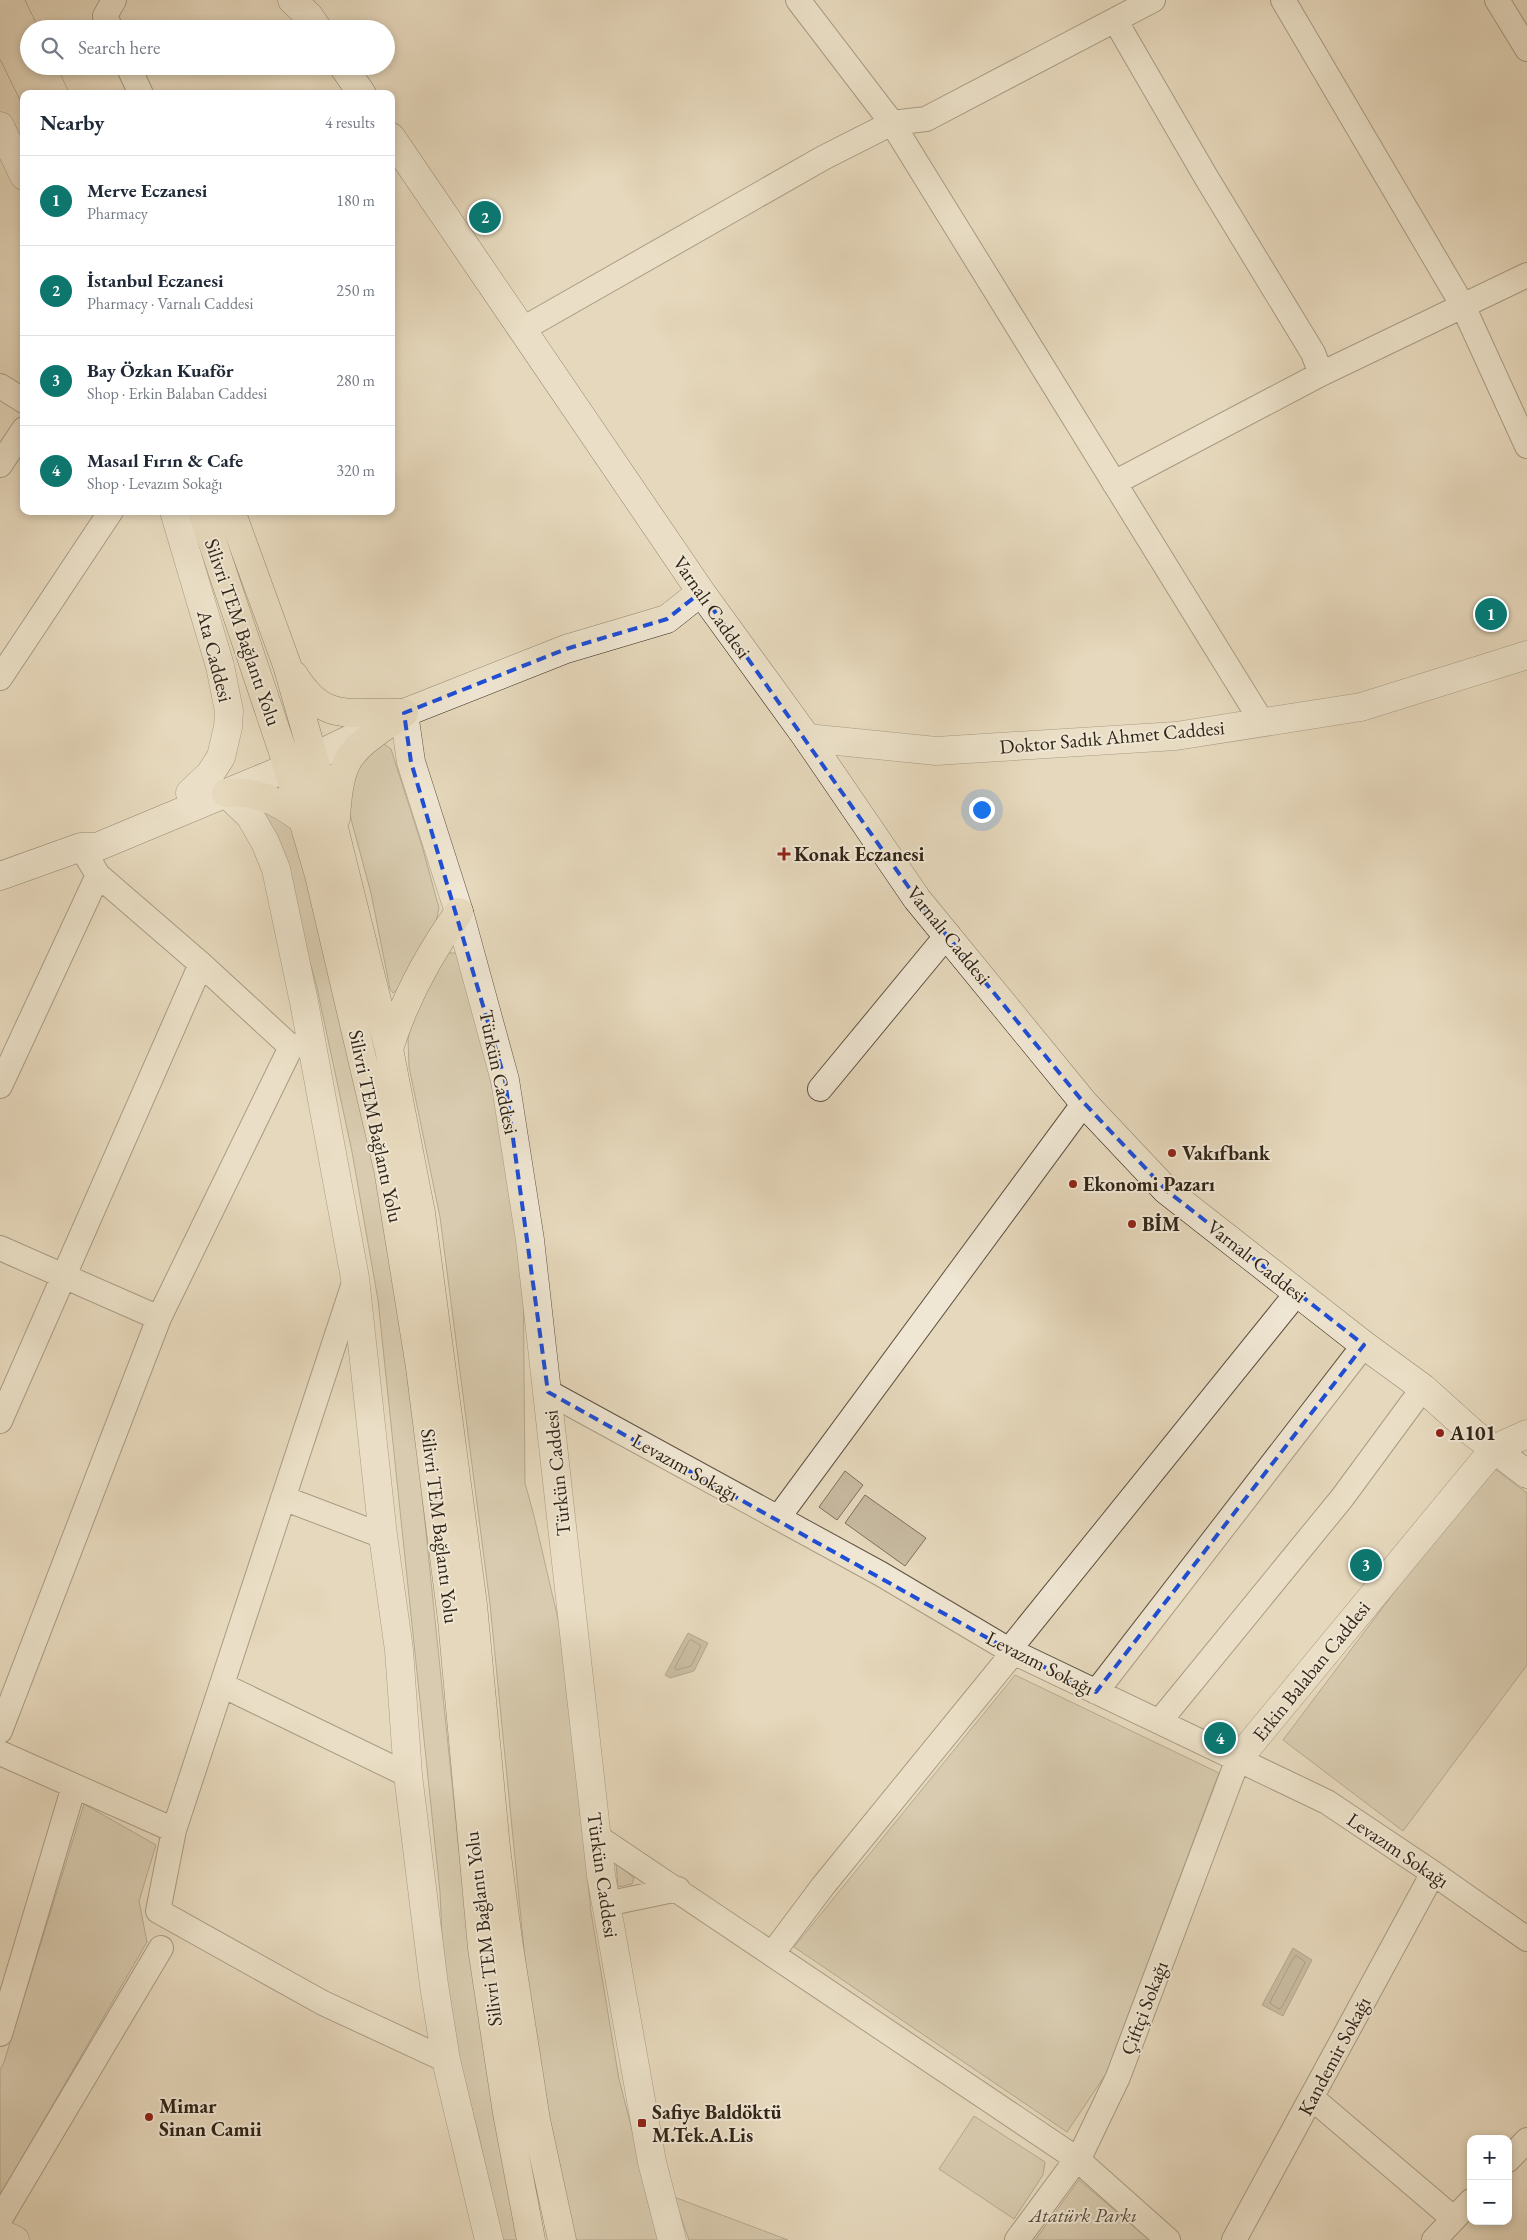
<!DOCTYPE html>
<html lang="en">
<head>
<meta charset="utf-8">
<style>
	:root { --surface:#fff; --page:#f6f6f7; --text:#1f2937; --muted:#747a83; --line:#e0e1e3; --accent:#0f766e }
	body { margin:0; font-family:"EB Garamond",serif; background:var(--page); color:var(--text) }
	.controls { position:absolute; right:15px; bottom:15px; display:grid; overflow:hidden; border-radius:10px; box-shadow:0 2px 8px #0003 }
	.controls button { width:45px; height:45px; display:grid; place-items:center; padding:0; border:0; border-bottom:1px solid var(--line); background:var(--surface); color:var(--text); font:25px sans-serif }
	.you { position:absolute; left:981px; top:809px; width:18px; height:18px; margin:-12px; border:4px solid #fff; border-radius:50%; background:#1a73e8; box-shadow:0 0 0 8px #1a73e833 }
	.badge { display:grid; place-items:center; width:32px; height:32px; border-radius:50%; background:var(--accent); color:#fff; font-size:16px; font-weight:700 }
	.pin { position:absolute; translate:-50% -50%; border:2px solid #fff; box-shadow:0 1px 5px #0006 }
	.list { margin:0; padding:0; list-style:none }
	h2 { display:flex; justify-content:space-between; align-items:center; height:65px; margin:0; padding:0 20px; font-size:21px }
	h2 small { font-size:16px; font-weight:400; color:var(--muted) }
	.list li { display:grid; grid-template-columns:32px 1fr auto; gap:15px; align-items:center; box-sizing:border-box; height:90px; padding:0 20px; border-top:1px solid var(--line) }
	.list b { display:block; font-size:19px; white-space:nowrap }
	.list p { margin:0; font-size:16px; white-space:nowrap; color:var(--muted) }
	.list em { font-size:16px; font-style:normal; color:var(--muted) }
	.icon { flex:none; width:28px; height:28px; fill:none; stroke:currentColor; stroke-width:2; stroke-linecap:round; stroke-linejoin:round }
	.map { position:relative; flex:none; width:1527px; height:2240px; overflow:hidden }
	.search { position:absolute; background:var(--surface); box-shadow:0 2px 8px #0003; left:20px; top:20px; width:375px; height:55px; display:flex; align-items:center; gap:12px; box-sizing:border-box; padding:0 18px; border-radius:28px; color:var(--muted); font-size:19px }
	.panel { position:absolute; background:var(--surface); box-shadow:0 2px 8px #0003; left:20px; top:90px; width:375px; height:425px; border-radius:10px }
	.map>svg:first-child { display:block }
	.green { fill:#c7baa0; stroke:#7c705c }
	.water { fill:#a89b84; stroke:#786c59 }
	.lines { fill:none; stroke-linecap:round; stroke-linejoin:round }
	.shore { stroke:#6c604e; stroke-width:1 }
	.minor-casing { stroke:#5e5241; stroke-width:26 }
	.tertiary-casing { stroke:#5e5241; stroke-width:29 }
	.secondary-casing { stroke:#312518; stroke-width:29 }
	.trunk-casing { stroke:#312518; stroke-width:29 }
	.minor { stroke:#efe6d3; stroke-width:24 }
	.tertiary { stroke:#efe6d3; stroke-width:28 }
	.secondary { stroke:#efe6d3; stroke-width:28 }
	.trunk { stroke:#e6d8bc; stroke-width:28 }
	.marked { fill:none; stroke:#1d4ed8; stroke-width:4; stroke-dasharray:10 6; stroke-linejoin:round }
	.poi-dot { fill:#8f2418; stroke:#efe6d3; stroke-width:2 }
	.labels { text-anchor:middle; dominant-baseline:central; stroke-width:4; stroke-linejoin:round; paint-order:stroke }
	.street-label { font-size:20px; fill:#312518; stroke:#efe6d3 }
	.poi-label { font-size:20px; font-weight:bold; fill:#312518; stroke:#efe6d3; text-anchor:start }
	.park-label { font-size:20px; font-style:italic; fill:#564a3a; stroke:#efe6d3 }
</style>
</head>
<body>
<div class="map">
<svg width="1527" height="2240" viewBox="0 0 1527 2240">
	<rect width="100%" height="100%" fill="#e6d8bc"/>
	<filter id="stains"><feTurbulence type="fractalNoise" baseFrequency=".004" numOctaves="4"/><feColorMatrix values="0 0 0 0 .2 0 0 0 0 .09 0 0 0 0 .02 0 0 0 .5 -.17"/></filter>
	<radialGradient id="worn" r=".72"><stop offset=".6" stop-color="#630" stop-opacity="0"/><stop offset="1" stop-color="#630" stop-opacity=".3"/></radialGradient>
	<path class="green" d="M378,740l13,9 31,97 17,62 -5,23 -29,51 -12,11 -3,-4 -19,-96 -23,-85 7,-48z
		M259,802l32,22 27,97 66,281 35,263 42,405 60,370h-20l-22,-104 -20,-76 -15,-80 -4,-88 -62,-592 -26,-148 -35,-164 -42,-154z
		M447,953h12l54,219 10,83 2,228 9,33 30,129 27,267 28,167 41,161h-85l-32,-154 -16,-106 -37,-376 -50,-387 -31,-150 -1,-28 6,-29z
		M1490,1465l37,28v172l-124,166 -120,-91z
		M845,1471l18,14 -26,35 -18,-13z
		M865,1495l61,43 -21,28 -60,-43z
		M1015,1675l204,98 -113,301 -39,58 -273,-185z
		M84,1804l72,41 -17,56 8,41 -147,254v-126l4,-8z
		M616,1863l18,15 -2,6 -14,3z
		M974,2116l71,46 -2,13 -29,44 -75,-50z
		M1079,2180l71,60h-115z
		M674,2197l114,43h-99z"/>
	<path class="water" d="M688,1633l20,10 -14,28 -24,7 -5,-3z
		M1293,1948l19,12 -29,56 -21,-11z"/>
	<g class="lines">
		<path class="shore" d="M692,1640l9,6 -10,20 -15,4 -1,-3 14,-26z
			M1297,1956l7,5 1,2 -23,44 -3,2 -8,-5 -1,-2 24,-45z"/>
		<defs>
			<path id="minor" d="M798,0l94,123 370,599
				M1283,0l180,306 64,140
				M1497,0l30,49
				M1115,20l91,157 107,176 8,21
				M111,29l-6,-13 9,-16
				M128,66l13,28
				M521,330l302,-172 69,-35 34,-4 227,-119
				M0,386l24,15
				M0,465l24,-36
				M1114,483l207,-109 206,-99
				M0,678l111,-167
				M81,847l17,28 103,89 90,83 14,-3
				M0,1086l98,-211
				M820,1089l128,-155
				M0,1248l159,70
				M355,1280l-181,550 -16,81 165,92 123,57
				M548,1392l333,182 128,76 318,152 106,71 94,66
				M0,1421l201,-457
				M283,1498l100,38
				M778,1518l306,-415
				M1009,1650l288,-357
				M222,1685l186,90
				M1096,1692l268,-347
				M1159,1722l183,-224 81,-110
				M0,1731l159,-413 132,-271
				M0,1753l174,77
				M596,1836l481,323 91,81
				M606,1904l72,-15
				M772,1954l51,-68 189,-232
				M0,2034l74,-248
				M1312,2098l142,121
				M1508,2160l19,-20
				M0,2219l161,-271
				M1017,2240l65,-88 36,-75 120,-318
				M1234,2240l199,-367
				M1434,2240l37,-39"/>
			<path id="tertiary" d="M0,126l24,50
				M174,511l46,155 9,45 -1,16 -7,30 -11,17 -20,19
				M404,713l7,49 48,150 46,168 25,160 71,635 51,287 20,78
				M807,738l129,13 240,-15 185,-29 166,-52
				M226,793l24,23 15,26 11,27 28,133 51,276 28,258 16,114 9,125 26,210 12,75 43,180
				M1238,1759l256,-310 33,-15
				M0,2233l15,7"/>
			<path id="secondary" d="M292,0l17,16 9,13
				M343,66l19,28
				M391,137l310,455 106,146 110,161 167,204 82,87 198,155 59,43 50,45 54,41
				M0,876l81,-29h16l216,-90 91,-44 162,-64 101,-30 34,-27"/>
			<path id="trunk" d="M9,0l20,41
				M0,27l33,67
				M41,66l13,28
				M202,511l81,241 36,123 69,294 32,198 32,253 30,328 25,165 24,127
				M231,511l56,154 48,167 54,217 32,164 52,392 23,243 12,92 28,180 26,120
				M294,675c32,52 59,34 110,38
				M226,793c31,-3 53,9 77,27
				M336,818c4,-67 16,-68 68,-105
				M389,1049c15,-49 40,-95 70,-137"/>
		</defs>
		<use href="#minor" class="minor-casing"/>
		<use href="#tertiary" class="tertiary-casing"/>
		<use href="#secondary" class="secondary-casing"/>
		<use href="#trunk" class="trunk-casing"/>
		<use href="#minor" class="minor"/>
		<use href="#tertiary" class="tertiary"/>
		<use href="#secondary" class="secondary"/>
		<use href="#trunk" class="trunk"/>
	</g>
	<path d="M0 0H1527V2240H0ZM701,592l216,307 167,204 82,87 198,155 -268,347 -87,-42 -461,-258 -43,-312 -94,-318 -7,-49 162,-64 101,-30z" fill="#e6d8bc" fill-opacity=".55" fill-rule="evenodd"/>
	<path class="marked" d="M701,592l216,307 167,204 82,87 198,155 -268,347 -87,-42 -461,-258 -43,-312 -94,-318 -7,-49 162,-64 101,-30z"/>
	<g class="poi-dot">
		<path d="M781.5 846.5h5v5h5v5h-5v5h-5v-5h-5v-5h5z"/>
		<circle cx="1172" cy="1153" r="5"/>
		<circle cx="1073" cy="1184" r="5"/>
		<circle cx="1132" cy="1224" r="5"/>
		<circle cx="1440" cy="1433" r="5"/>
		<circle cx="149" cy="2117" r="5"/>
		<rect x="637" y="2118" width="10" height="10" rx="2.5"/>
	</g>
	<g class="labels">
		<g class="street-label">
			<text transform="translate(712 607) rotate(55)">Varnalı Caddesi</text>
			<text transform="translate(243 632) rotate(71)">Silivri TEM Bağlantı Yolu</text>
			<text transform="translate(215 656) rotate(76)">Ata Caddesi</text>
			<text transform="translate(1112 737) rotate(-5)">Doktor Sadık Ahmet Caddesi</text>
			<text transform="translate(949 935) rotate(51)">Varnalı Caddesi</text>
			<text transform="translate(499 1072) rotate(78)">Türkün Caddesi</text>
			<text transform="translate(376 1126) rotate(78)">Silivri TEM Bağlantı Yolu</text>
			<text transform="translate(1257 1261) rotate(38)">Varnalı Caddesi</text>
			<text transform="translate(685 1467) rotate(29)">Levazım Sokağı</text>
			<text transform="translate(557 1473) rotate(-96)">Türkün Caddesi</text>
			<text transform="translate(440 1526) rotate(83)">Silivri TEM Bağlantı Yolu</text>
			<text transform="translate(1040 1663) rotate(27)">Levazım Sokağı</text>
			<text transform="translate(1311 1671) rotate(-51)">Erkin Balaban Caddesi</text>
			<text transform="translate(1398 1850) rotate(34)">Levazım Sokağı</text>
			<text transform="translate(603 1875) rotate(82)">Türkün Caddesi</text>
			<text transform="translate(483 1929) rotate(-97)">Silivri TEM Bağlantı Yolu</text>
			<text transform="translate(1144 2008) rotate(-69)">Çiftçi Sokağı</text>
			<text transform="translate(1334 2056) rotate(-62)">Kandemir Sokağı</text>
		</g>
		<g class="poi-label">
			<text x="794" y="854">Konak Eczanesi</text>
			<text x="1182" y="1153">Vakıfbank</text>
			<text x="1083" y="1184">Ekonomi Pazarı</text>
			<text x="1142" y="1224">BİM</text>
			<text x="1450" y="1433">A101</text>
			<text x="159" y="2106">Mimar<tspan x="159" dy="23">Sinan Camii</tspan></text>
			<text x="652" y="2112">Safiye Baldöktü<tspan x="652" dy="23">M.Tek.A.Lis</tspan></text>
		</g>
		<g class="park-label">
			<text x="1083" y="2215">Atatürk Parkı</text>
		</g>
	</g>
	<rect width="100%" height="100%" filter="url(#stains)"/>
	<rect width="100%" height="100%" fill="url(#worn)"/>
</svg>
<div class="controls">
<button>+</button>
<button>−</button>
</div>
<div class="you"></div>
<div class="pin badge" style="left:1491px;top:614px">1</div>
<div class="pin badge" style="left:485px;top:217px">2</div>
<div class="pin badge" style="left:1366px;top:1565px">3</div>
<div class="pin badge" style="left:1220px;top:1738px">4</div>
<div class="search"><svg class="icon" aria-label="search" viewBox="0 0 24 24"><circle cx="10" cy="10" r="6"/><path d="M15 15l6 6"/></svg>Search here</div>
<section class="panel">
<h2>Nearby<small>4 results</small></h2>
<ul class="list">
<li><span class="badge">1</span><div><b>Merve Eczanesi</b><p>Pharmacy</p></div><em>180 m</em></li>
<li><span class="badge">2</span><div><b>İstanbul Eczanesi</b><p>Pharmacy · Varnalı Caddesi</p></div><em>250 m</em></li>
<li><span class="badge">3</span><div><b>Bay Özkan Kuaför</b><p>Shop · Erkin Balaban Caddesi</p></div><em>280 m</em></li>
<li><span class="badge">4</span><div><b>Masaıl Fırın &amp; Cafe</b><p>Shop · Levazım Sokağı</p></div><em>320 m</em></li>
</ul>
</section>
</div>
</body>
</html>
